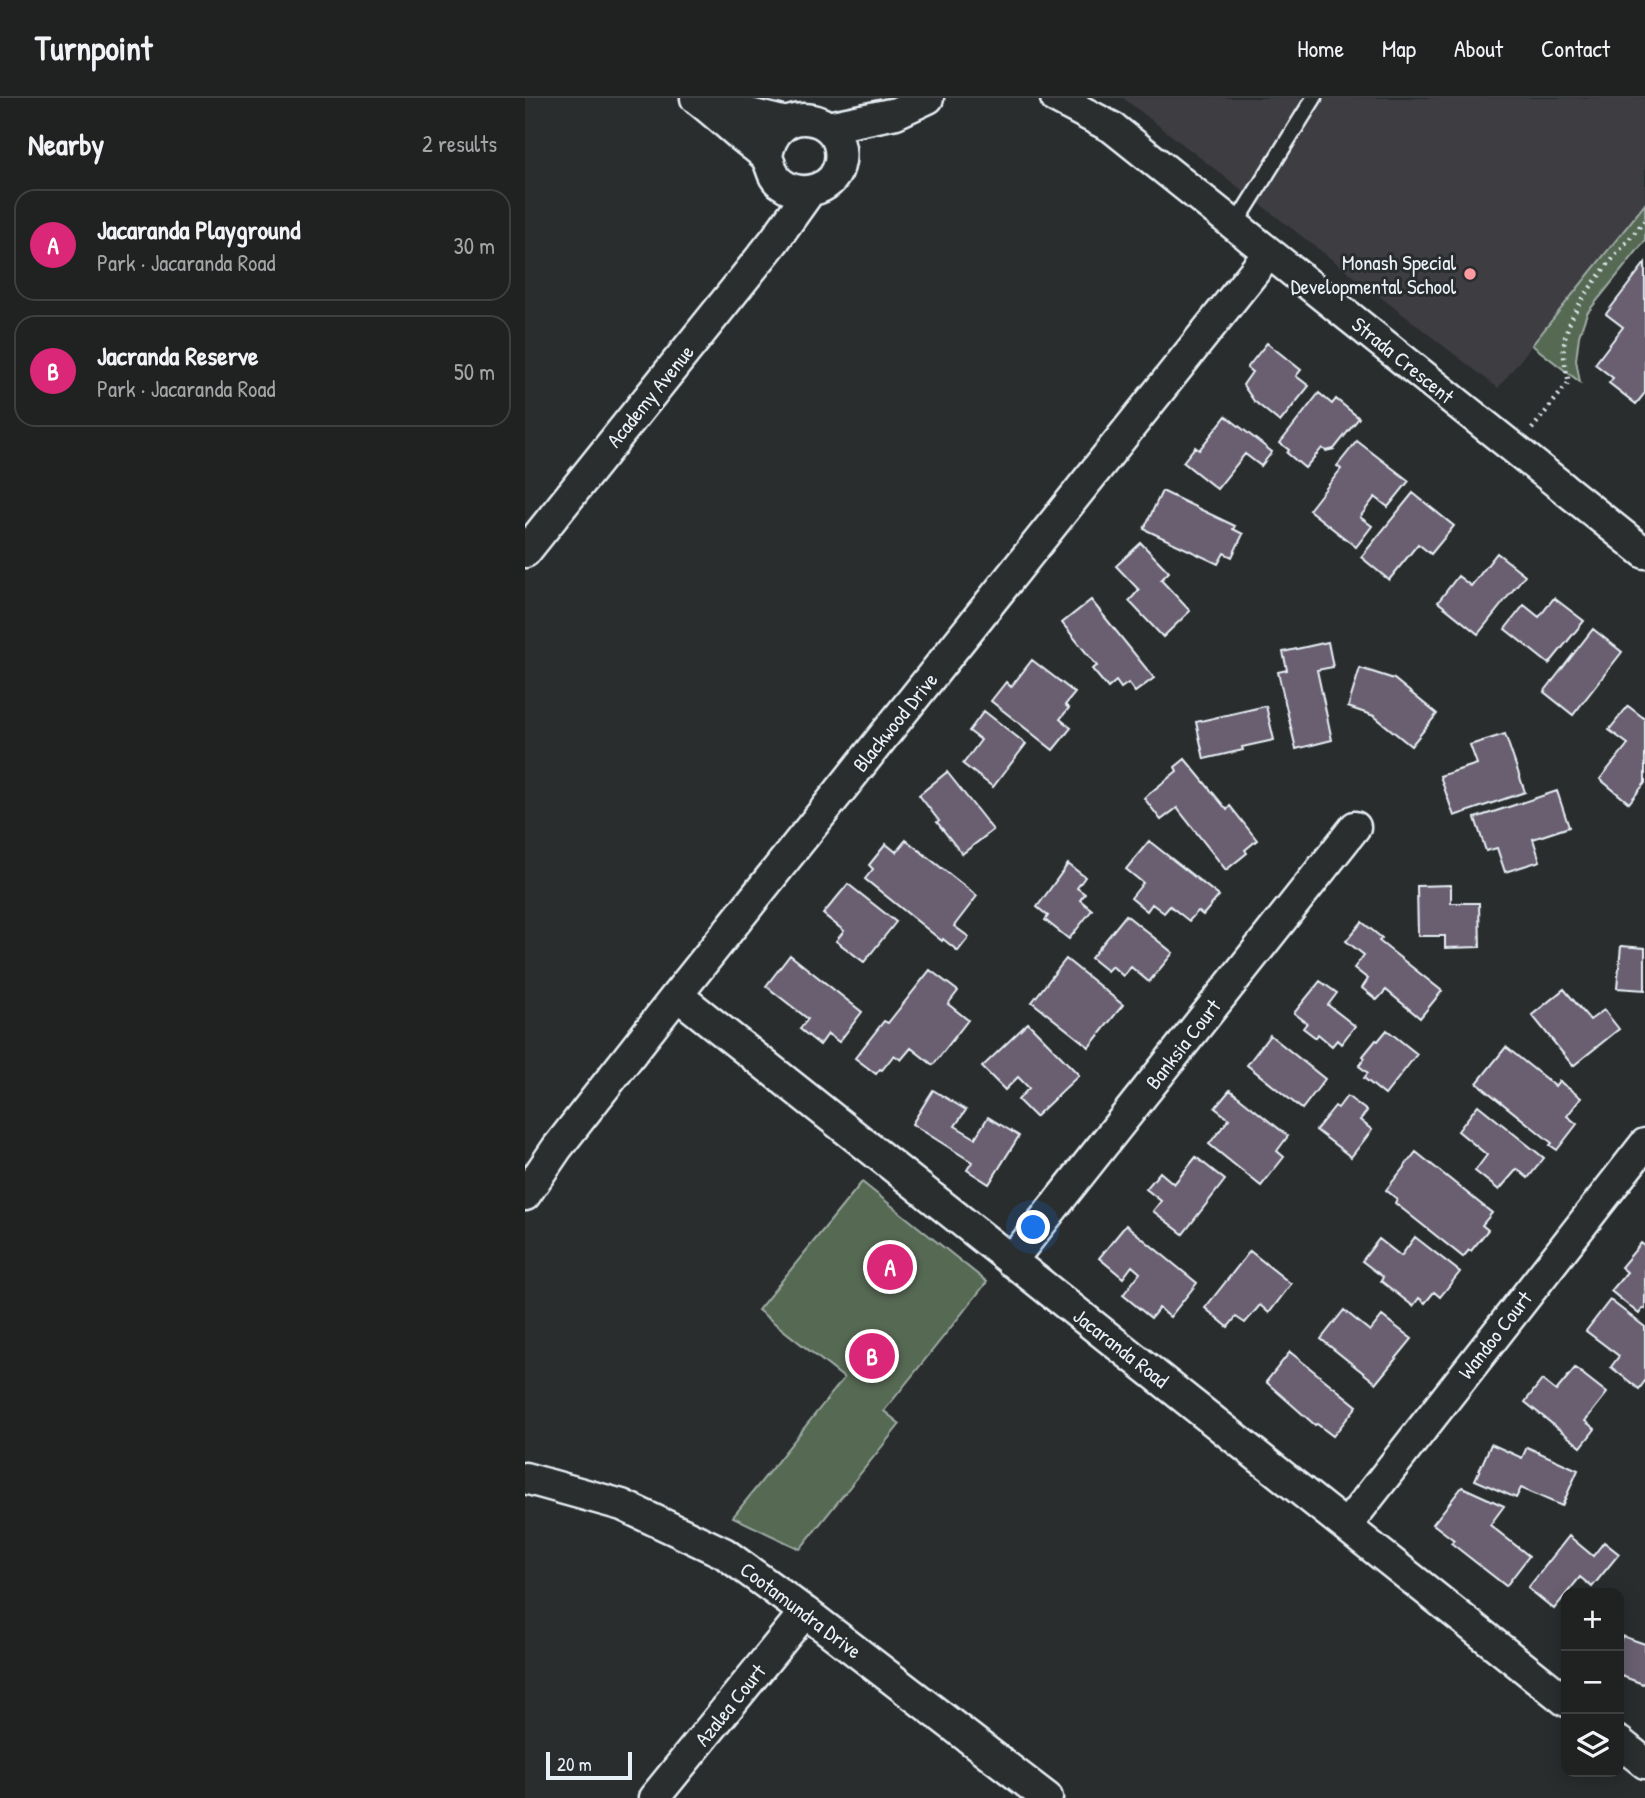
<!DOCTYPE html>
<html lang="en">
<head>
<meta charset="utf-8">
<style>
	:root { --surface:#202222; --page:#282a2a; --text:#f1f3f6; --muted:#a2a4a5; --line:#3d3f40; --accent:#db2777 }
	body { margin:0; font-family:"Patrick Hand",sans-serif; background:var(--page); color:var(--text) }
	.controls { position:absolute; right:21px; bottom:21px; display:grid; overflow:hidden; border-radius:14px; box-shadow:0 4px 18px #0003 }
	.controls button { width:63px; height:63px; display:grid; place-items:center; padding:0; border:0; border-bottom:2px solid var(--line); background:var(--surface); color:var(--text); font:35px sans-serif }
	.scale { position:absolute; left:21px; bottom:18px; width:86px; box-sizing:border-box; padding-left:7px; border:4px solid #e8f1f8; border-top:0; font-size:19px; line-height:24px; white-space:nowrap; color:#e8f1f8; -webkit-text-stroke:5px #2a2d2e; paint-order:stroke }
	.you { position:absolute; left:509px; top:1130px; width:24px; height:24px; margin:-18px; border:5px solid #fff; border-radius:50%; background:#1a73e8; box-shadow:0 0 0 10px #1a73e833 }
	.badge { display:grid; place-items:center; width:46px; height:46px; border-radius:50%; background:var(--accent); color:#fff; font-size:23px; font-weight:700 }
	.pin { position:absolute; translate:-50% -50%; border:4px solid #fff; box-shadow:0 2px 7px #0006 }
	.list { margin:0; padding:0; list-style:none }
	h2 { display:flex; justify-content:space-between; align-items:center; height:91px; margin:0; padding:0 28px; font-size:30px }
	h2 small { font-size:23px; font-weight:400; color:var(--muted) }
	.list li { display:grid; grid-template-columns:46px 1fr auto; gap:21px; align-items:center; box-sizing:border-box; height:112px; margin:0 14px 14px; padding:0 14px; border:2px solid var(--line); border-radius:21px }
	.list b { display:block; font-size:26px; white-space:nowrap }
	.list p { margin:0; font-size:23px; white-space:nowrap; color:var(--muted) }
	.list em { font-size:23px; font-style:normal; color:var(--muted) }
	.icon { flex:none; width:38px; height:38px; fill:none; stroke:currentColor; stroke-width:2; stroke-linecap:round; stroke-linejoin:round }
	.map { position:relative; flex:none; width:1120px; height:1700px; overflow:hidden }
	header { display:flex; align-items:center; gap:42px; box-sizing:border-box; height:98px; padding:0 35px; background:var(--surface); border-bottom:2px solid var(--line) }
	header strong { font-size:33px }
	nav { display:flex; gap:38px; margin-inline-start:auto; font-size:24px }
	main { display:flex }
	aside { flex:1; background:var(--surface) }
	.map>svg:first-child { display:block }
	.built { fill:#3d3c42 }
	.green { fill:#566953; stroke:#9fada6; stroke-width:2 }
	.building { fill:#695f6f; stroke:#e8f1f8; stroke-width:2 }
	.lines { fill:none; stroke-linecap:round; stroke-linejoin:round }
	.lane-casing { stroke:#e8f1f8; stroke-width:19 }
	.street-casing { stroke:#e8f1f8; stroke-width:35 }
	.path { stroke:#e8f1f8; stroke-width:4.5; stroke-dasharray:2 5; stroke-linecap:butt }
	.lane { stroke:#2a2d2e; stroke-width:14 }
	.street { stroke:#2a2d2e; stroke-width:30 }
	.poi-dot { fill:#ff9aa2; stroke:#2a2d2e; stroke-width:2.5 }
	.labels { text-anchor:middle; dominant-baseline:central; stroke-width:6; stroke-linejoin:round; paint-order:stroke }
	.poi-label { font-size:21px; fill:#e8f1f8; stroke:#2a2d2e; text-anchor:end }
	.street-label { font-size:21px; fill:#e8f1f8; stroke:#2a2d2e }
</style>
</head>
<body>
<header>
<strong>Turnpoint</strong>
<nav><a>Home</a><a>Map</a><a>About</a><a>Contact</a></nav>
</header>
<main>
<aside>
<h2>Nearby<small>2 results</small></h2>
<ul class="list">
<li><span class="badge">A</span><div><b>Jacaranda Playground</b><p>Park · Jacaranda Road</p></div><em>30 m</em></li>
<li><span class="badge">B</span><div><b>Jacranda Reserve</b><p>Park · Jacaranda Road</p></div><em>50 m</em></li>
</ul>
</aside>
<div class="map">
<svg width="1120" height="1700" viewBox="0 0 1120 1700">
	<rect width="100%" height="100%" fill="#2a2d2e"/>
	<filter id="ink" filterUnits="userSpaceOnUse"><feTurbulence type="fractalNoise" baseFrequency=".0143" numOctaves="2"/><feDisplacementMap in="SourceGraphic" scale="14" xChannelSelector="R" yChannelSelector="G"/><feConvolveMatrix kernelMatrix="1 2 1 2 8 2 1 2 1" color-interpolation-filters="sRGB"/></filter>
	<g filter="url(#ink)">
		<path class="built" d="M598,0h522v106l-147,184z"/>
		<path class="green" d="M1120,106v37l-58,72 -8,23 -3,24 4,22 -48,-37z
			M337,1084l125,100 -103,129 16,13 -100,125 -67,-32 111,-139 -86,-68z"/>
		<path class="building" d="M1120,165v130l-9,11 -27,-21 4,-5 -18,-14 28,-37 -17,-13z
			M742,245l34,27 -5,6 13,10 -29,36 -26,-21 -11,-16 9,-13 -5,-4z
			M794,295l13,11 4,-5 23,19 -25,31 -8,2 -4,-3 -17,20 -18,-15 2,-3 -9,-7z
			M701,318l46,36 -11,14 -16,-12 -28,35 -34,-27 12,-15 4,3z
			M832,343l52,40 -21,26 -13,-10 -15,20 12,9 -16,21 -47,-37 32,-41 -4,-3z
			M637,393l73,35 -2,3 10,5 -11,23 -8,-4 -6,11 -74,-35z
			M888,395l41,33 -23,28 -13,-10 -29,36 -28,-23z
			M616,445l28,29 -8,8 29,31 -27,26 -34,-36 10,-11 -23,-24z
			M972,455l28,22 -47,59 -40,-32 20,-26 13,10z
			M1029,500l30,23 -35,43 -44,-35 19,-24 15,12z
			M566,502l63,78 -19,14 -7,-9 -7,5 -5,-7 -8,7 -16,-19 5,-3 -35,-43z
			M1068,531l29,23 -49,63 -29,-23z
			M803,544l5,25 -16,3 15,70 -36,9 -18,-77 9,-2 -4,-18z
			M507,562l43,33 -10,12 4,3 -9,11 11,9 -18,22 -62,-49 15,-19 5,5z
			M835,570l34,11 43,35 -26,32 -37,-30 -26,-9z
			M741,608l8,34 -32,7 1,3 -39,9 -8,-37z
			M1103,608l17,13v64l-16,20 -29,-24 28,-35 -19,-14z
			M459,613l42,33 -33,43 -30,-23 18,-24 -12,-9z
			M980,636l20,58 -71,24 -14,-40 37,-12 -7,-19z
			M660,661l42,51 3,-4 27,34 -12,10 2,3 -21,17 -49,-62 -16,12 -17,-22 33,-27 -2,-4z
			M422,674l46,58 -31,24 -25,-32 2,-1 -20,-26z
			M1032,693l12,36 -36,12 7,22 -35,11 -8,-24 -11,3 -11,-33z
			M381,742l71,56 -23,30 15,11 -11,14 -15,-12 -1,2 -77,-62 8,-10 -4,-4 17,-21 10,8z
			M624,743l70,55 -16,19 -5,-4 -9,10 -19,-15 -6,7 -12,-9 -5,7 -16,-13 12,-15 -17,-14z
			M543,766l17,13 -8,11 8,6 -5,6 12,10 -23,29 -24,-19 3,-4 -11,-9z
			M323,786l48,38 -32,40 -28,-21 8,-10 -21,-17z
			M926,787v18h28l1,44 -35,1v-12h-27l-1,-50z
			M601,817l47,38 -24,29 -18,-15 -8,9 -11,-10 -5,5 -16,-13z
			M837,824l20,16 -3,3 63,50 -22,27 -34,-28 -9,10 -15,-12 6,-9 -14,-11 10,-13 -18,-14z
			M1096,848l24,2v42l-28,-2z
			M265,857l72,57 -23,30 -11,-8 -8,11 -20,-16 8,-10 -42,-33z
			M541,861l57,46 -34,42 -57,-45z
			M405,872l28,21 -10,13 20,16 -35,45 -22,-17 -10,12 -7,-5 -12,15 -2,-1 -4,5 -21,-16 29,-37 4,2z
			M795,883l17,12 -9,12 27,21 -14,18 -4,-4 -5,6 -14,-12 -2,4 -13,-10 4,-5 -13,-10z
			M1039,891l26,31 14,-10 15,19 -46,37 -41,-51z
			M503,925l51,52 -44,42 -17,-17 11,-12 -11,-11 -13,13 -23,-23z
			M862,932l30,24 -32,41 -21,-17 4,-5 -9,-7 6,-8 -2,-2 13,-16 2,1z
			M745,937l55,44 -23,30 -55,-44z
			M981,949l49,39 4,-5 22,17 -14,18 10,8 -20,26 -7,-5 2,-2 -75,-60z
			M408,992l33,20 -11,16 20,12 13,-21 31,19 -30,48 -22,-14 5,-8 -60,-38z
			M705,992l58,46 -11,15 7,6 -23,29 -52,-42 20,-25 -14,-11z
			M822,998l20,15 -7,9 12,10 -21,27 -35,-27 19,-24 3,2z
			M953,1007l66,53 -16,20 -11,-9 -18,21 -24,-19 12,-16 -29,-24z
			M891,1054l76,61 -10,12 6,5 -17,21 -2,-1 -6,7 -68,-54 2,-4 -11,-9z
			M671,1059l29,23 -42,54 -30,-23 8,-10 -15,-12 14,-17 14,12z
			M601,1127l71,58 -27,34 -11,-9 -8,10 -28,-23 17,-22 -8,-7 -9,12 -24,-20z
			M890,1139l45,35 -20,25 -6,-5 -9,11 -6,-5 -6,8 -32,-25 2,-4 -21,-16 17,-22 22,17z
			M1116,1145l4,3v63l-2,-1 -4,6 -28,-23 16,-19 -6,-5z
			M725,1153l41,33 -22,29 -9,-8 -15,18 -9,-6 -8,10 -23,-19z
			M1085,1202l35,27v54l-6,8 -28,-22 8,-11 -33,-25z
			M819,1212l26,21 12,-15 30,23 -36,44 -55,-44z
			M765,1254l67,54 -24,30 -16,-12 -2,1 -49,-43z
			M1050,1270l32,25 -22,28 10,8 -14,18 -56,-45 17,-22 14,11z
			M966,1346l31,14 5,-11 51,23 -16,36 -41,-18 -5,10 -41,-18z
			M937,1389l42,19 -14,19 39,31 -23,30 -55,-43 3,-3 -21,-16z
			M1044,1438l24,20 11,-14 15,12 -27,33 -12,-10 -26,32 -26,-21z
			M1097,1538l23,8v38l-2,2 -24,-9v-30z"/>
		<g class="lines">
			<defs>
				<path id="lane" d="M710,127l79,-127"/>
				<path id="street" d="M171,0c17,13 33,28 50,42 6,5 15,11 20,17 7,9 4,19 16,27 21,15 54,5 58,-23 7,-48 -67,-62 -73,-3
					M531,0l57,30 532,425
					M184,6l78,19
					M303,29l68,-14 32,-15
					M0,454l249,-311 35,-49
					M152,897l889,706
					M0,1097l32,-47 120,-153 592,-742
					M486,1163l344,-434
					M0,1380l97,27 102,48 81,59 242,186
					M821,1428l299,-382
					M1094,1644l26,21
					M129,1700l151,-186"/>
			</defs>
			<use href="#lane" class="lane-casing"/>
			<use href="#street" class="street-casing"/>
			<path class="path" d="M1007,331l37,-47c-4,-15 -7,-29 -4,-44 7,-37 56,-88 80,-118"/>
			<use href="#lane" class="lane"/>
			<use href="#street" class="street"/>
		</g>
	</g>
	<circle class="poi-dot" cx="945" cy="176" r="7"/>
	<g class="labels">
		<g class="poi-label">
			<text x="931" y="164">Monash Special<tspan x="931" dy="24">Developmental School</tspan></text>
		</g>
		<g class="street-label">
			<text transform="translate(878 262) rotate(39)">Strada Crescent</text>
			<text transform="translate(125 298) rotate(-51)">Academy Avenue</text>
			<text transform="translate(370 624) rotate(-51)">Blackwood Drive</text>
			<text transform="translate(658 946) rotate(-52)">Banksia Court</text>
			<text transform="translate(970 1237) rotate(-52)">Wandoo Court</text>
			<text transform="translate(596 1250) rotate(38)">Jacaranda Road</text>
			<text transform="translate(276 1512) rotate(37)">Cootamundra Drive</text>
			<text transform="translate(205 1607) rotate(-51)">Azalea Court</text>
		</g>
	</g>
</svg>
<div class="controls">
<button>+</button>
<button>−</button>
<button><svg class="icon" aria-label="layers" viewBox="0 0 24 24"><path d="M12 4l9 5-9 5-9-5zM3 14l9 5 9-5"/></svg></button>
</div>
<div class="scale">20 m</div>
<div class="you"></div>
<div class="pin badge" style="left:365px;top:1169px">A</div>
<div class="pin badge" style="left:347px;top:1258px">B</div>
</div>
</main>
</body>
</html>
